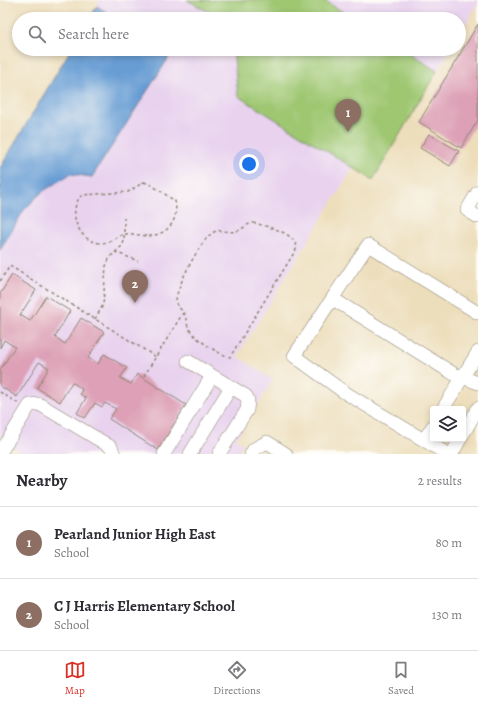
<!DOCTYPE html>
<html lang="en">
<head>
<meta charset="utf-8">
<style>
	:root { --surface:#fff; --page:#f7f7f7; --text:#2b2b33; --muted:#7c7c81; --line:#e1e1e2; --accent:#d93025 }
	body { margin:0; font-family:Alegreya,serif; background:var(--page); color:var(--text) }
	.controls { position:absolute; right:12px; bottom:12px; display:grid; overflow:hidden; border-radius:4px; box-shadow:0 2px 6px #0003 }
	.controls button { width:36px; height:36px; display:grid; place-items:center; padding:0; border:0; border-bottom:1px solid var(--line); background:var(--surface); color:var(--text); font:20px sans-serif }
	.you { position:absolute; left:249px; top:164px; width:14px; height:14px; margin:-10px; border:3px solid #fff; border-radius:50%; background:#1a73e8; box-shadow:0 0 0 6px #1a73e833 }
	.badge { display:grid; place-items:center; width:26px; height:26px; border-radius:50%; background:var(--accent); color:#fff; font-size:13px; font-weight:700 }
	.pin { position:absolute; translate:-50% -33px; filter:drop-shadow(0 1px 2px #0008) }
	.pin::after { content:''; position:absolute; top:21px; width:14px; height:12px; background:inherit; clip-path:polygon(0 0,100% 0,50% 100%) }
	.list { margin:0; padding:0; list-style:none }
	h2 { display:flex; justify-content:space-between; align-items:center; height:52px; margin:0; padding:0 16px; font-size:17px }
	h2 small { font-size:13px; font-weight:400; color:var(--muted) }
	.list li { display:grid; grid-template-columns:26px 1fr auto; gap:12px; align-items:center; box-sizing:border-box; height:72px; padding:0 16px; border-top:1px solid var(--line) }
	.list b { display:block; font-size:15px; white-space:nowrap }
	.list p { margin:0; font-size:13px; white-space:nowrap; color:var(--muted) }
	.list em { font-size:13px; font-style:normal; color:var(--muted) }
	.icon { flex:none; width:22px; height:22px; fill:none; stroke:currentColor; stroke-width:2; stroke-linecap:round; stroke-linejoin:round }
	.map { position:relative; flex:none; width:478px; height:454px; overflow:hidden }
	.search { position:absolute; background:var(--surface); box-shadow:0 2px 6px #0003; left:12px; right:12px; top:12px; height:44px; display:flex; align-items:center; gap:10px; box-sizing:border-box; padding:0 14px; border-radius:22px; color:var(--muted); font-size:15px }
	.sheet { height:196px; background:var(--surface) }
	nav { display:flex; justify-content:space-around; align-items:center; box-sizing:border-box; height:56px; border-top:1px solid var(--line); background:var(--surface); font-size:11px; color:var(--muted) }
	nav a { display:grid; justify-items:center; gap:2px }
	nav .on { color:var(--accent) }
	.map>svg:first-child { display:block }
	.built { fill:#e8d2ee }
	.green { fill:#9fc772; stroke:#65794e }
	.water { fill:#689dd4; stroke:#4a6480 }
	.building { fill:#dda0b6 }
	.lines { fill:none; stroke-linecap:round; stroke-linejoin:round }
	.minor-casing { stroke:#8c8473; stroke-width:14 }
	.path { stroke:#8c8473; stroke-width:1.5; stroke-dasharray:3 3; stroke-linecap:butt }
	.minor { stroke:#fff; stroke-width:13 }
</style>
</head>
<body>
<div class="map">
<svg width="478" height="454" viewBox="0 0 478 454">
	<rect width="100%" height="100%" fill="#fdfcf7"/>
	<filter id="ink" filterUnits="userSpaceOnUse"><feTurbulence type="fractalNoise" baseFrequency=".025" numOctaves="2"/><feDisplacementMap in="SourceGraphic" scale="8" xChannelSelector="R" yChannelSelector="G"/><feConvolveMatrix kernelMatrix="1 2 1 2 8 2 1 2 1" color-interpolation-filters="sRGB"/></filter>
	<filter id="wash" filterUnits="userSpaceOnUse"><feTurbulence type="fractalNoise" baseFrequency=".012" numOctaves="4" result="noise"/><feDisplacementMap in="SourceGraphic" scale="16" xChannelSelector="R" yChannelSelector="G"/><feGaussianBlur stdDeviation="0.9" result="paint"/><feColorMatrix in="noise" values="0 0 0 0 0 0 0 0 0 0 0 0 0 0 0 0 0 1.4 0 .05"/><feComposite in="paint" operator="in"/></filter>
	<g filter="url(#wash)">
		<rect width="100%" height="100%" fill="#eddebb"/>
		<path class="built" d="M100,0h378v3l-19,32v-16h-343l-19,-13z
			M163,49h287l-77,131 -20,-12 -116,188 36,24 -37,59 7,5 -6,10h-214l-23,-14v-190l24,-40 18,-18 28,-18 100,-120z"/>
		<path class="green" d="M187,0h137l30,19h-132z
			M233,49h169l35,22 -64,109 -135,-84z"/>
		<path class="water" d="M97,6l19,13h-27z
			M71,49h92l8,5 -79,123 -22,-3 -28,18 -18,18 -24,40v-82z"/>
		<g id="blocks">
			<path class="building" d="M478,24v96l-17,28 -42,-26z
				M429,134l30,17 -9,15 -30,-18z
				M12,275l24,15 -16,25 10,6 16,-25 24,15 -15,26 10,7 16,-26 23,14 -16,26 10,6 6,-10 23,14 -7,10 11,6 6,-10 49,31 -28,45 -49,-31 7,-10 -11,-6 -3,4 -7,-4 -10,15 -8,-5 9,-15 -6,-4 2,-5 -10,-7 -12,20 -23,-14 12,-20 -10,-6 -22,35 -17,-11v-16l15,-23 -11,-7 -4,8v-54z"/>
		</g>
	</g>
	<g filter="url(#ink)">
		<use href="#blocks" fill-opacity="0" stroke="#8c8473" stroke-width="1"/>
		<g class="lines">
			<defs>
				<path id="minor" d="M478,192l-11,18 11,7
					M333,299l121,75 24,9
					M188,361l58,35 2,4 -1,10 -28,44
					M443,409l35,-57
					M463,434l15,-26
					M424,440l9,-14
					M0,453l30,-48 9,-1 72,43 3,7
					M164,454l48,-78
					M190,454l41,-67
					M251,454l3,-5 13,-7 19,12
					M447,454l-103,-62 -50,-36 74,-111 110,68
					M452,454l8,-15"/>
			</defs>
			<use href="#minor" class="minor-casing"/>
			<path class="path" d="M144,182l6,2 25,17c4,20 -7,34 -27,35 -7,0 -15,-3 -22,-2 -9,1 -15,9 -25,9 -23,0 -35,-33 -19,-48l46,-3z
				M253,223c13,3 42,9 44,25l-67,109c-10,-2 -35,-18 -40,-27 -4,-5 -3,-11 -6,-17 -3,-4 -8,-7 -8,-12 0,-14 24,-59 35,-67 8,-7 17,0 26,-3 7,-2 9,-7 16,-8z
				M115,252l23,9
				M0,281l10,-15 146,91
				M95,319l8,-14 3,-39 4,-9 13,-12 1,-5v-22
				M144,376l39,-63
				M0,392l19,12"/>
			<use href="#minor" class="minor"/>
		</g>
	</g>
</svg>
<div class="controls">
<button><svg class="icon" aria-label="layers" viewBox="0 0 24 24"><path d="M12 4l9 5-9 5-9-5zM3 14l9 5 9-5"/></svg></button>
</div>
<div class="you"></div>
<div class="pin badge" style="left:348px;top:132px;background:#8d6e63">1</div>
<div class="pin badge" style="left:135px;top:303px;background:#8d6e63">2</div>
<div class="search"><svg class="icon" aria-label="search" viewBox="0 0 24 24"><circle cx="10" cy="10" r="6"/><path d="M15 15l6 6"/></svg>Search here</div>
</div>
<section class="sheet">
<h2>Nearby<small>2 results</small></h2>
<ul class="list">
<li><span class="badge" style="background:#8d6e63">1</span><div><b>Pearland Junior High East</b><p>School</p></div><em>80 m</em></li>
<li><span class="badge" style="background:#8d6e63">2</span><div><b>C J Harris Elementary School</b><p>School</p></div><em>130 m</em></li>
</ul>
</section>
<nav>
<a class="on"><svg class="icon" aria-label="map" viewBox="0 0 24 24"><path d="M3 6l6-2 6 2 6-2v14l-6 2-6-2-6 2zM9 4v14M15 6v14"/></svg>Map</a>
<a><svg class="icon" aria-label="directions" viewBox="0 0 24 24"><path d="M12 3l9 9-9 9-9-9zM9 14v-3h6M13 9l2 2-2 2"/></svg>Directions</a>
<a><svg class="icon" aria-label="saved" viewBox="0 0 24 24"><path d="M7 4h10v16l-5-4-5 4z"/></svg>Saved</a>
</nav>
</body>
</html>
